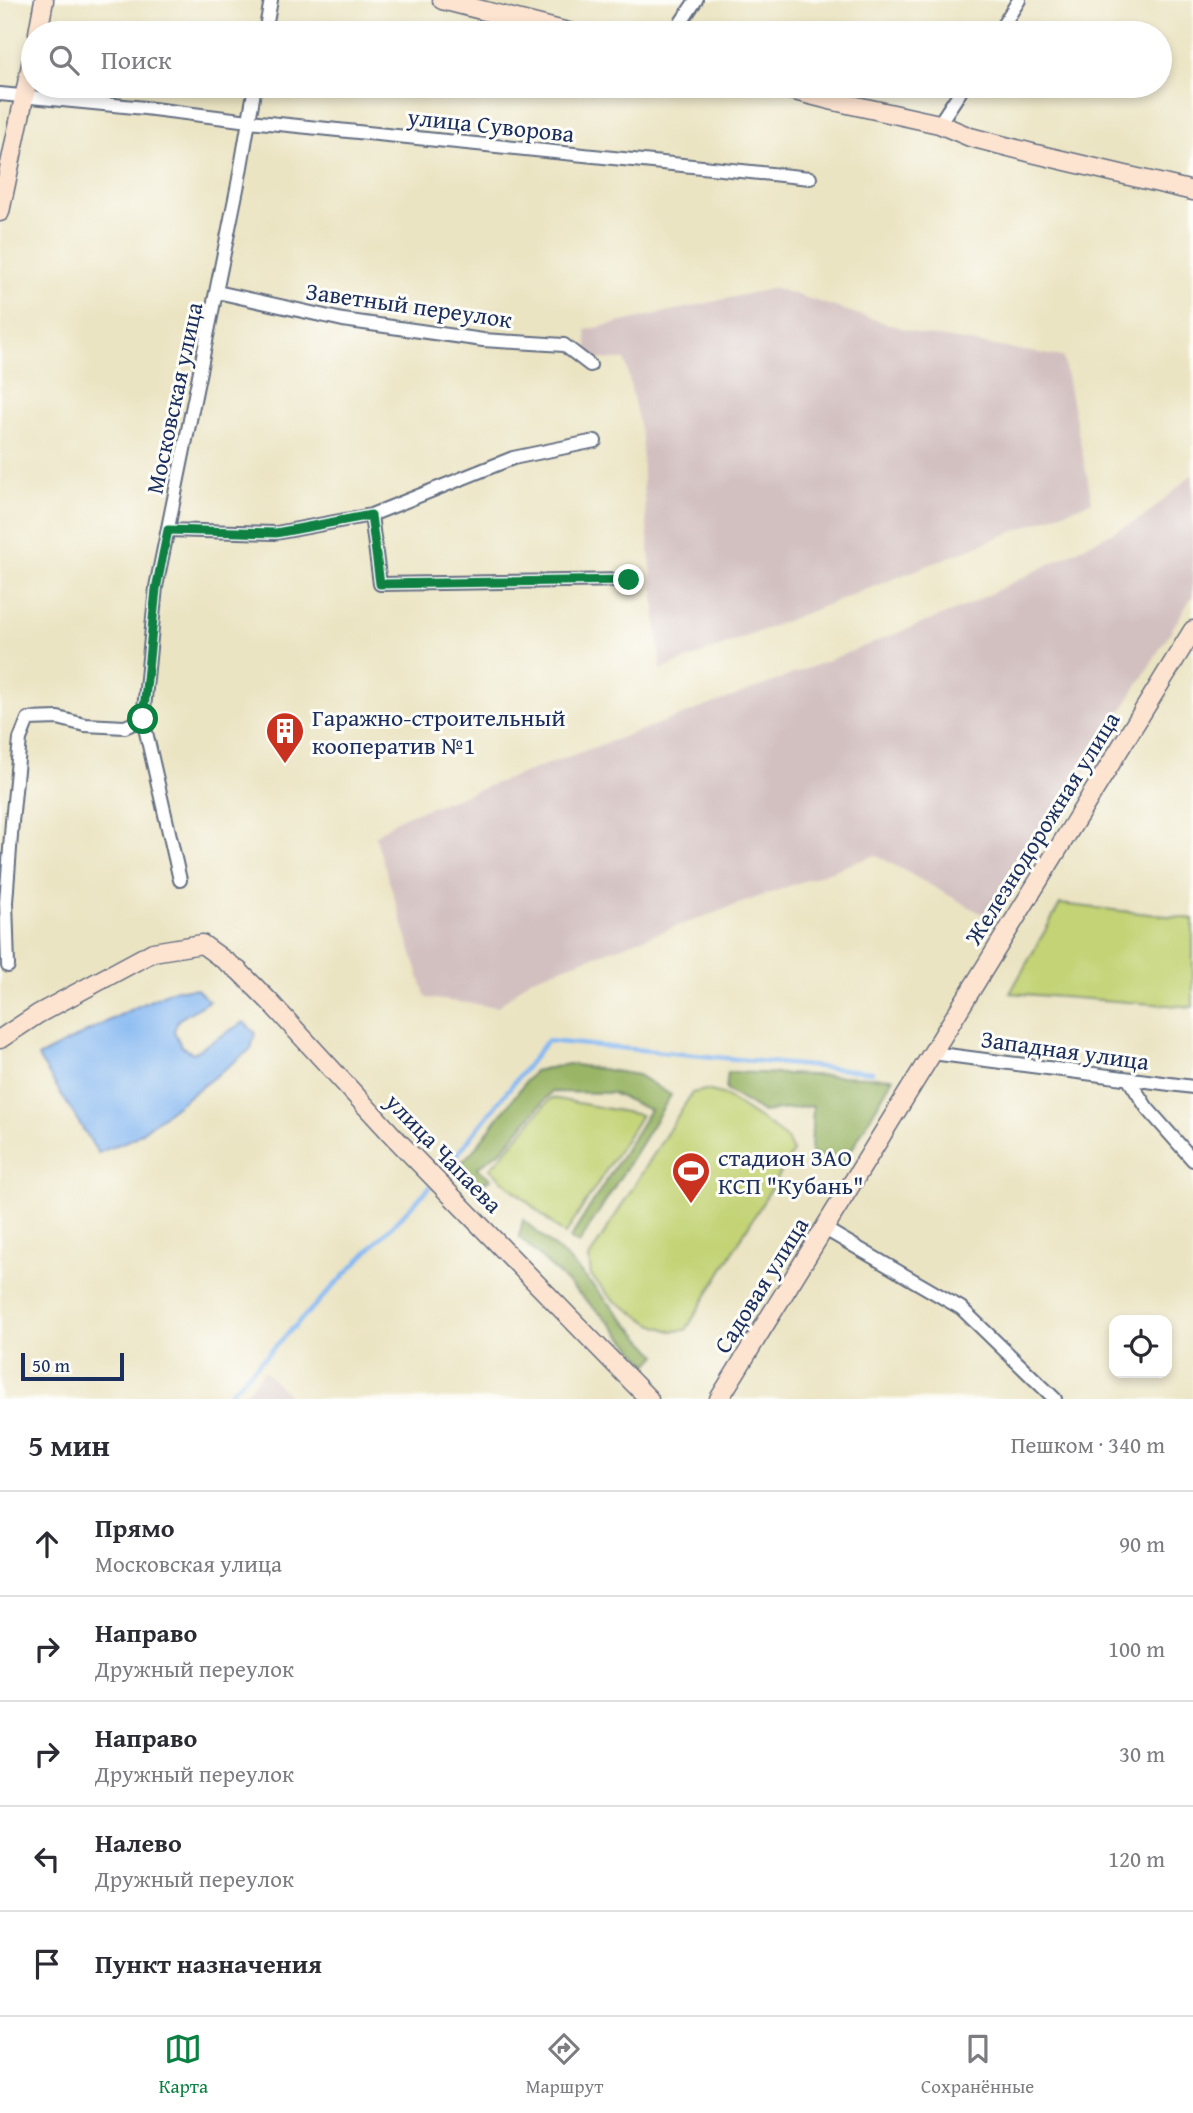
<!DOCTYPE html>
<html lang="ru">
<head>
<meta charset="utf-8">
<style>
	:root { --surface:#fff; --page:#f7f7f7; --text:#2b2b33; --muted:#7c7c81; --line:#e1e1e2; --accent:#0b8043 }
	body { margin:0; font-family:"Gentium Book Plus",serif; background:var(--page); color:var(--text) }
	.controls { position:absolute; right:21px; bottom:21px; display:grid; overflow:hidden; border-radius:14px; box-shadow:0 4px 10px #0003 }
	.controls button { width:63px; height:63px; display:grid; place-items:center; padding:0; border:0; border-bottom:2px solid var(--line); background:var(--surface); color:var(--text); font:35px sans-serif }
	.scale { position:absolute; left:21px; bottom:18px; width:103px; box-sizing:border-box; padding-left:7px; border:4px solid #1b2f5e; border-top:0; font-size:19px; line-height:24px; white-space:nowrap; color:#1b2f5e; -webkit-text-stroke:5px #fdfcf7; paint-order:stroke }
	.stop { position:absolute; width:21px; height:21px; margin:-16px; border:5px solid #0b8043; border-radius:50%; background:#fff }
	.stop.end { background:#0b8043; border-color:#fff; box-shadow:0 2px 7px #0008 }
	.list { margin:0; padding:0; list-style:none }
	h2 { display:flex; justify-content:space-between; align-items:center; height:91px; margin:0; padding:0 28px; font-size:30px }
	h2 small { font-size:23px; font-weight:400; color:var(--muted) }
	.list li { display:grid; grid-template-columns:46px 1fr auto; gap:21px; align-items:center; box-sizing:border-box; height:105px; padding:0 28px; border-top:2px solid var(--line) }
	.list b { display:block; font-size:26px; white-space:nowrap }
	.list p { margin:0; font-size:23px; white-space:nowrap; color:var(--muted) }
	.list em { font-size:23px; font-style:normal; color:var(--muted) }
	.icon { flex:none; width:38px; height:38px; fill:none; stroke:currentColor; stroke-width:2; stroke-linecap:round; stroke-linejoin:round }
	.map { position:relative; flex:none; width:1193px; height:1399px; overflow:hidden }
	.search { position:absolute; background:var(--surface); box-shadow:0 4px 10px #0003; left:21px; right:21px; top:21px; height:77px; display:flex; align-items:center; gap:18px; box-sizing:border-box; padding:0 24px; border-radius:38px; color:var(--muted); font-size:26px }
	.sheet { height:616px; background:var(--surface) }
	nav { display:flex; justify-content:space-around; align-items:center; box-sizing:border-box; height:98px; border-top:2px solid var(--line); background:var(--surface); font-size:19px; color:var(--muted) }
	nav a { display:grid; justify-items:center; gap:4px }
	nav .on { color:var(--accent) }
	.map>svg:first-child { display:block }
	.industrial { fill:#d2bfc0 }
	.green { fill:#c3d375; stroke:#6f816a; stroke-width:2 }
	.forest { fill:#9ab566; stroke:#5a7262; stroke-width:2 }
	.water { fill:#85b8f2; stroke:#5074a8; stroke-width:2 }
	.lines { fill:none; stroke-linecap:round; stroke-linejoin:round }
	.stream { stroke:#85b8f2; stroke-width:4.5 }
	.street-casing { stroke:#646e81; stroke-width:16 }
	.secondary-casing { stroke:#646e81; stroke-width:21 }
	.street { stroke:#fff; stroke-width:12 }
	.secondary { stroke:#fde4d1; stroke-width:18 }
	.route { stroke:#0b8043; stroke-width:9 }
	.labels { text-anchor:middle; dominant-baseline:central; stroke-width:6; stroke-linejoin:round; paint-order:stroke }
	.street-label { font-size:24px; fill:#1b2f5e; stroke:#fdfcf7 }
	.poi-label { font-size:24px; fill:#1b2f5e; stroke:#fdfcf7; text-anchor:start }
</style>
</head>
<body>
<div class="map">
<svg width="1193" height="1399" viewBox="0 0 1193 1399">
	<rect width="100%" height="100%" fill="#fdfcf7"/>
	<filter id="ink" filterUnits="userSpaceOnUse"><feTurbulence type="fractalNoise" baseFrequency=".0143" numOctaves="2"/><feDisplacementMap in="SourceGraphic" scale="14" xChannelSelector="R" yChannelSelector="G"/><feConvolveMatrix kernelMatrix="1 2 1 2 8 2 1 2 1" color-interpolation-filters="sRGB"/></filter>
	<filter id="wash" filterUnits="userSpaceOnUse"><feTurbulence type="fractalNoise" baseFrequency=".00686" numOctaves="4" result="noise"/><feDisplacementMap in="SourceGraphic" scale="28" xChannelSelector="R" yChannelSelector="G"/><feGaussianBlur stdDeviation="1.57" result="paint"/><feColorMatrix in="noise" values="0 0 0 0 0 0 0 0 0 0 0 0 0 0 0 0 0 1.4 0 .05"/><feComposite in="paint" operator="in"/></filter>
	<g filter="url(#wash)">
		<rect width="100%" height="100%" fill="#ebe4c3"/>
		<path class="industrial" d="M775,288l145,46 143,23 29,144 -431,169 -18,-184 -1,-48 -17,-78 -37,-1 -2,-29z
			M1193,474v121l-200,325 -117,-65 -346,124 -32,28 -72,-9 -51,-162 23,-17 375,-137 191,-75 181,-91z
			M264,1371l29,28h-53z"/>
		<path class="green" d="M1060,904l133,15v88l-183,-14z
			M706,1090l16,4 50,33 15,12 6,13 -107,178 -15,1 -19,-7 -40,-25 -21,-23 -2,-18 103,-165z
			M551,1098l90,17 -76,120 -75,-66z"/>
		<path class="forest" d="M569,1064l69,11 33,20 -92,149 -9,-5 80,-129 -38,-17 -61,-1 -48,57 -26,19 14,11 -14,6 -19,-19 14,-14 62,-81z
			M728,1072l165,6 -49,85 -33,-10 2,-47 -51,6 -36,-22z
			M523,1220l46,40 88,95 -9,10 -38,-42 -91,-86z"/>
		<path class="water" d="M176,989h21l12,12 -31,19 -4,11 7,15 12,7 51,-31 11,11 -4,16 -117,89 -36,15 -60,-96 92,-47z"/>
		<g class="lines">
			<path class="stream" d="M451,1162l96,-121 325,31
				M224,1399l206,-212"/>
		</g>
	</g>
	<g filter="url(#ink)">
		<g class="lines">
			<defs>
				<path id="street" d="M265,33l6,-33
					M674,33l22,-33
					M998,33l21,-33
					M0,94l145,14 104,13 561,57
					M939,124l25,-38
					M217,292l126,28 140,20 81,5 26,20
					M371,515l9,69 249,-4
					M168,530l108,3 95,-18 142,-57 82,-17
					M143,719l37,161
					M8,966l-2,-64 6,-80 8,-83 8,-20 30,-1 27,7 40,2 18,-8 13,-132 82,-403 17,-98
					M932,1053l261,34
					M1129,1080l18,28 46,52
					M825,1229l136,79 94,91"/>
				<path id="secondary" d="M442,0l130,33
					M38,33l6,-33
					M775,86l59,15 105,23 31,13 62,16 161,38
					M0,212l33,-157
					M0,1039l38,-25 115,-62 49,-8 37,27 30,30 125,136 255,262
					M719,1399l474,-769"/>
			</defs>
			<use href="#street" class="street-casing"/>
			<use href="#secondary" class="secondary-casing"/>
			<use href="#street" class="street"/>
			<use href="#secondary" class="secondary"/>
		</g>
	</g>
	<g class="lines" filter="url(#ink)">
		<path class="route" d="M143,719l13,-130 12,-59 108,3 95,-18 9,69 249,-4"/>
	</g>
	<defs>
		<symbol id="building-pin" viewBox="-11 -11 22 30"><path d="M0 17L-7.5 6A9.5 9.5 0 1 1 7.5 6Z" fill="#c8321e" stroke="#fdfcf7"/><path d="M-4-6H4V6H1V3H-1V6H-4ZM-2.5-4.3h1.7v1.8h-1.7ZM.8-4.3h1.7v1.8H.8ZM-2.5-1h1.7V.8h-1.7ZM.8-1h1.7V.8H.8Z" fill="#fff"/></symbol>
		<symbol id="stadium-pin" viewBox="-11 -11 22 30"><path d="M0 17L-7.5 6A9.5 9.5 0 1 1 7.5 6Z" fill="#c8321e" stroke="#fdfcf7"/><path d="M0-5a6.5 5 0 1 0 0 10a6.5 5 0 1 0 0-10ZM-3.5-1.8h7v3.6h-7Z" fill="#fff"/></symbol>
	</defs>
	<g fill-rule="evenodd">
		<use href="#building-pin" x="263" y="709" width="44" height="60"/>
		<use href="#stadium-pin" x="669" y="1149" width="44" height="60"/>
	</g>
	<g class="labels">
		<g class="street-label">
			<text transform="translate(491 125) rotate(6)">улица Суворова</text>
			<text transform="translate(409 305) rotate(8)">Заветный переулок</text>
			<text transform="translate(174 398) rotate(-78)">Московская улица</text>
			<text transform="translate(1042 828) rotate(-58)">Железнодорожная улица</text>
			<text transform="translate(1065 1050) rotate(8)">Западная улица</text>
			<text transform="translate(444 1153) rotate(46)">улица Чапаева</text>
			<text transform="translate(761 1285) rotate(-58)">Садовая улица</text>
		</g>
		<g class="poi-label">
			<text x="312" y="717">Гаражно-строительный<tspan x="312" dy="28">кооператив №1</tspan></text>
			<text x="718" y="1157">стадион ЗАО<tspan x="718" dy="28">КСП "Кубань"</tspan></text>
		</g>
	</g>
</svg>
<div class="controls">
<button><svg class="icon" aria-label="locate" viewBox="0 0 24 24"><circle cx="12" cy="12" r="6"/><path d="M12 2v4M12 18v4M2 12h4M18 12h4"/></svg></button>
</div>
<div class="scale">50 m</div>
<div class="stop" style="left:143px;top:719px"></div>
<div class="stop end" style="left:629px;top:580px"></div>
<div class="search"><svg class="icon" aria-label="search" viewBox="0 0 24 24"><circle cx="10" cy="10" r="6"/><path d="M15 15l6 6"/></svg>Поиск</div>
</div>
<section class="sheet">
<h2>5 мин<small>Пешком · 340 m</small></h2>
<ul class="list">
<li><svg class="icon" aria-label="ahead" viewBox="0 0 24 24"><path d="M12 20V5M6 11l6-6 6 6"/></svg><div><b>Прямо</b><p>Московская улица</p></div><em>90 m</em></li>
<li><svg class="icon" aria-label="right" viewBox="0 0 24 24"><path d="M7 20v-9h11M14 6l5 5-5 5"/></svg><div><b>Направо</b><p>Дружный переулок</p></div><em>100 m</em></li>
<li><svg class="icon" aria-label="right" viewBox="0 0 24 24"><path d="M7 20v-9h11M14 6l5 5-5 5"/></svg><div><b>Направо</b><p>Дружный переулок</p></div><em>30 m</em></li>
<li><svg class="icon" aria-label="left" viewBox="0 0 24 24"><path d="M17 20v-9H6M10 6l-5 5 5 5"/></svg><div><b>Налево</b><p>Дружный переулок</p></div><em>120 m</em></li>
<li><svg class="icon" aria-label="arrive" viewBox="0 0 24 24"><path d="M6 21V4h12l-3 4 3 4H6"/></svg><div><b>Пункт назначения</b></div></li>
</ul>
</section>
<nav>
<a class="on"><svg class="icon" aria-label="map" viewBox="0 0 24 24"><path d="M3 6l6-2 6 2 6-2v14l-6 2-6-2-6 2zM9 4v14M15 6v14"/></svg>Карта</a>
<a><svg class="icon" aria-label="directions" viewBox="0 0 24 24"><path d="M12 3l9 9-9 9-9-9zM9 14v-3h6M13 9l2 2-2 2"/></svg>Маршрут</a>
<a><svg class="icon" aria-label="saved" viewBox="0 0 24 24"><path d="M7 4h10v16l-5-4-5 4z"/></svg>Сохранённые</a>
</nav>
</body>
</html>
